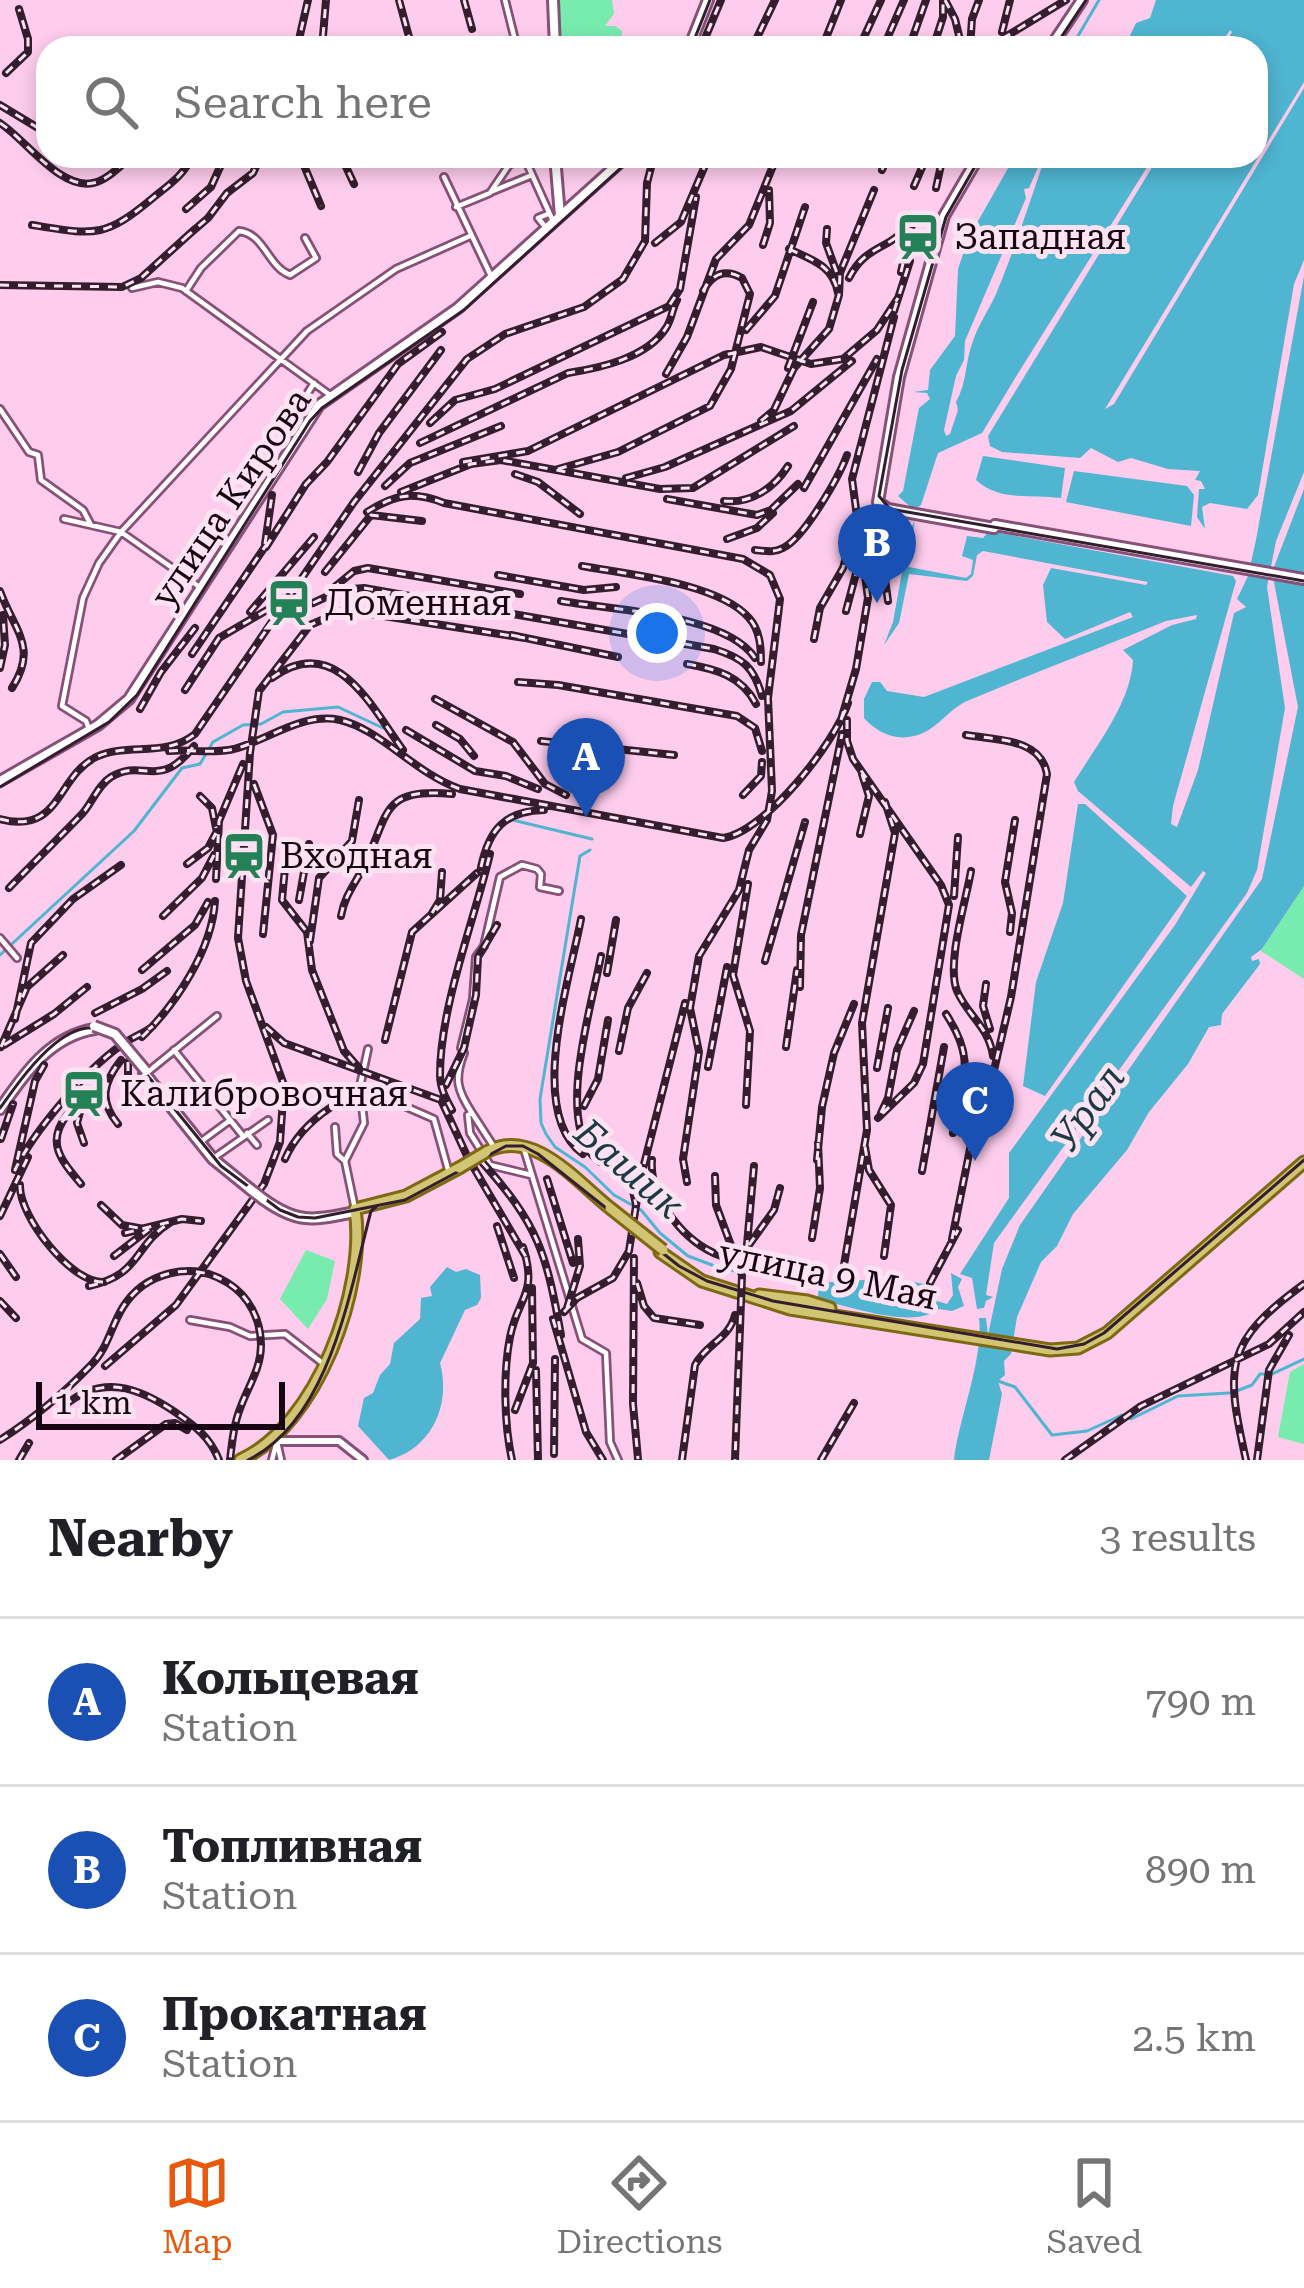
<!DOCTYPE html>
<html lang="en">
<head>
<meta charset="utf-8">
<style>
	:root { --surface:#fff; --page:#f6f6f6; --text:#202124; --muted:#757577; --line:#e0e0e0; --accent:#ea580c }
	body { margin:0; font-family:"Roboto Serif",serif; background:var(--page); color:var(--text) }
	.scale { position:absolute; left:36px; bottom:30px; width:249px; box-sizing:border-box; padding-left:12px; border:6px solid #180513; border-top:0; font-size:33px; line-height:42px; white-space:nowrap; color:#180513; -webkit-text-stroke:9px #fce2f3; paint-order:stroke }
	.you { position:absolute; left:657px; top:633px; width:42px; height:42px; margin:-30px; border:9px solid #fff; border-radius:50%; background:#1a73e8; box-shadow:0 0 0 18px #1a73e833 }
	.badge { display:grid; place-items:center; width:78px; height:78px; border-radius:50%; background:var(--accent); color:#fff; font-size:39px; font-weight:700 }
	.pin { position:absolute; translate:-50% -99px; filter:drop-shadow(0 3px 6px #0008) }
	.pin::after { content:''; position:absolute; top:63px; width:42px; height:36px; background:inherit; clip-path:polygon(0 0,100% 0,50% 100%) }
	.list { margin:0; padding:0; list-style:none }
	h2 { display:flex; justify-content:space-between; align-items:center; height:156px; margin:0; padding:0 48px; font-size:51px }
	h2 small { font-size:39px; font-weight:400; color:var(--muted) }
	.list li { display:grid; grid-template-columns:78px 1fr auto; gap:36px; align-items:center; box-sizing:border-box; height:168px; padding:0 48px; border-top:3px solid var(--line) }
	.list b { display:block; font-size:45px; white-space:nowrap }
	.list p { margin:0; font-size:39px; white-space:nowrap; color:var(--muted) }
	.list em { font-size:39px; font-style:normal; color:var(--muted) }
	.icon { flex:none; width:66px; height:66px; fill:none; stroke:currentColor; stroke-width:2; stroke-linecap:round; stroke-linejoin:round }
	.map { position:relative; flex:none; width:1304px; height:1460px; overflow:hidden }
	.search { position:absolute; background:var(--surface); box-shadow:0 6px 18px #0003; left:36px; right:36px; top:36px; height:132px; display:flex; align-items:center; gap:30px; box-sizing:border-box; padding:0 42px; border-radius:36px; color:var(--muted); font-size:45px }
	.sheet { height:660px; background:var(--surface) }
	nav { display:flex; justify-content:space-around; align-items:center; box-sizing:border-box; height:168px; border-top:3px solid var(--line); background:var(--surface); font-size:33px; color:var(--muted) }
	nav a { display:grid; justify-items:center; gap:6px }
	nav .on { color:var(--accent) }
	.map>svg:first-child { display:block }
	.green { fill:#78ebaf }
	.water { fill:#4fb5d1 }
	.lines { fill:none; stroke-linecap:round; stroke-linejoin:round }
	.stream { stroke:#4fb5d1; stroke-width:3 }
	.minor-casing { stroke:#875177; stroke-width:10 }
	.tertiary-casing { stroke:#875177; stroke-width:12 }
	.secondary-casing { stroke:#875177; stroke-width:14 }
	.primary-casing { stroke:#7d6814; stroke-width:15 }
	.minor { stroke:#fff; stroke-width:4.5 }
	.tertiary { stroke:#fff; stroke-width:6 }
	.secondary { stroke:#fff; stroke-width:8 }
	.primary { stroke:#d1c472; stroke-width:9 }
	.tram { stroke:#341d2e; stroke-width:3 }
	.rail-casing { stroke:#341d2e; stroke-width:8 }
	.rail { stroke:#fce2f3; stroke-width:3; stroke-dasharray:9; stroke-linecap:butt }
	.secondary-bridge-casing { stroke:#875177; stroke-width:14; stroke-linecap:butt }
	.primary-bridge-casing { stroke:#7d6814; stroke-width:15; stroke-linecap:butt }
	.secondary-bridge { stroke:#fff; stroke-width:8 }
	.primary-bridge { stroke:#d1c472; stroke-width:9 }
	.labels { text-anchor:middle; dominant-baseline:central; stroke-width:10; stroke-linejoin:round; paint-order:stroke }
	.poi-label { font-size:36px; fill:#180513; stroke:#fce2f3; text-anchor:start }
	.street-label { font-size:36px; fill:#180513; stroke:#fce2f3 }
	.water-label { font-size:39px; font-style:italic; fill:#1b3a43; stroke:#fce2f3 }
</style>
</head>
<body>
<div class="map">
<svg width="1304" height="1460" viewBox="0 0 1304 1460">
	<rect width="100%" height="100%" fill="#fecced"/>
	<path class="green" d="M557,0h55l2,14 -9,12h10l7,5v9l-6,8h-26l4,-7 -6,7h-29z
		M1304,886v93l-43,-28z
		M306,1250l29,11 -8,38 -19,30 -28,-30z
		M1304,1364v80l-26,-7 12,-65z"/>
	<path class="water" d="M1156,0h148v82l-199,327 9,-5 190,-316v172l-10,24 -36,211 -11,14 -37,-6 -8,4 3,22 -8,-12 2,-28h6l-4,-8 -6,-1 5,-9 -32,-2 -37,-11 -13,4 -27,-14 -11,10 -78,-6 -12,-6 -2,-10 171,-280h97v-108h-33l9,-16 -2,-2 -12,18h-94l12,-25 14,-5z
		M1015,156l27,2 -13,30 -5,1 2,9 -61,143 -1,19 -8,16 -12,54 2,6 4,-2 8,-24 -2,-8c11,-19 9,-40 17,-61 6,-18 17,-33 23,-47 19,-45 33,-91 49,-136l109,-2 -137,219 -35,58 -44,20 -17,52 -7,5 -16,-14 5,-5 16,-83 11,-9 -3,-6 -14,-1 15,-2 2,-20 25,-34 3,-67 11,-32z
		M1304,276v196l-28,69 -9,46 18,121 -28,162 -10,23 -253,350 -8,52 7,2 -7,4 -2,7 -7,1 -5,-31 -12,-4 49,-76v-45l166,-228 31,-52 -3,-2 -12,16 -113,-96 -4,-9c22,-36 57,-79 59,-122l-10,-10 49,-25 24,-6 1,-4 -31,6c-66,27 -133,52 -199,80 -20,9 -30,30 -53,35 -19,5 -38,-4 -50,-18v-19l8,-17h8l7,9 37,6 209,-80 -3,-5 -65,27 -18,-17 -4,-37 8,-17 95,17 2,-3 -165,-31 -6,4 -4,21 -6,5 -58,-7 -10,49 -15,22 9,-23 13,-72 -12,-4 -12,-11 20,8 13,-22 -9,41 3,5 57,11 5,-4 2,-14 -11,-4 5,-20 16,2 6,-7 244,45 3,5 -63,225 -2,18 6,3 21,-57 36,-157 12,-6 -9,-8 11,-23 8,-36z
		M983,456l82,12 -4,30c-30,-4 -61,4 -85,-18z
		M1074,471l113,15 7,9 -3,31 -125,-24z
		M1304,489v397l-42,63 -11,8 1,4 7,-2 1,5 -38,50 -1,11 -12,2 -21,37 -39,48 -22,38 -54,64 -16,32 -16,16 -24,55 -6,37 -7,7 1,14 -7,6 4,13 -13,66h-35c4,-40 30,-101 25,-142h7l2,17 14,-66 18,-44 242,-346 36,-172 -26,-135z
		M1078,804h7l102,92 -142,200 -22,-10 13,-104 27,-79z
		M447,1267l9,5 10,-3 14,6 1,23 -4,7 -12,5 -25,53c11,40 -7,85 -51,97l-31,-34 6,-28 9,-5 7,-18 10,-11 4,-21 26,-24 1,-21 11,-2 -2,-9z
		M951,1273l11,6 -4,8 6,19 -12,5 -13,-2c-27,20 -81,-1 -112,-7l-9,-4 1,-15 75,-5 35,7 8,16 10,3 6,-9z"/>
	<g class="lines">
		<path class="stream" d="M1079,43l-1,-7 21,-36
			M508,819l84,20
			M590,850l-10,6 -40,243 1,24 5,11 9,13 30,20 29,28 27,15 19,23 28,23 32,12 98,19
			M0,955l134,-124 48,-63 18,-4 13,-22 30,-17 18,-1 22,-12 55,-5 45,21
			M1270,1375l34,-16
			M998,1381l17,6 37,48 35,-4 35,-16 9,4 47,-23 51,-3
			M1234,1392l18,-7 8,-11h6"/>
		<defs>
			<path id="minor" d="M505,0l12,48
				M525,159l27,60
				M444,177l48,101
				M493,191l39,-16
				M456,207l34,-14 19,-28 21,-9
				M547,229l-9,-11 10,-4
				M132,288l26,-6 24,6 148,107
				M186,291l15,-23 38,-37c26,3 28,35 51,44l26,-17 -11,-20
				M304,399l10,-16
				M0,409l29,43 9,3 3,25 42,30 8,15
				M64,519l57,13 80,56
				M89,729l-3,-8 -24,-15 21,-108 16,-35 22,-31 186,-201 89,-62 74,-33
				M0,938l17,20
				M174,1050l69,86
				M149,1071l68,-55
				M365,1096l18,-8 19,17 32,14 15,54
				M472,1113c-15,-23 -18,-34 -8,-60l-3,-5 12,-49 3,-42 8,-11 16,-69 22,-12 15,4 4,5 -1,13 19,4
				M335,1127l2,27 8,7
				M247,1133l10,12
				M199,1143l30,-22
				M494,1147l-22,-34 -4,2 2,18 20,32 41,10
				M524,1149l58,190 24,14 4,89 8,18
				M215,1157l53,-37
				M355,1209l-10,-48 19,-38 -4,-37 8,-37
				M190,1320l40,7 20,9 35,-2 40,31
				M277,1442l4,18
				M272,1460l5,-19"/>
			<path id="tertiary" d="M274,1437l3,4h62l24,19"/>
			<path id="secondary" d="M553,0l2,48
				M689,48l19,-48
				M1050,48l32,-48
				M555,156l5,60
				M878,502l21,-125 45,-161 35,-60
				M878,502l10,7 106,19
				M995,525l309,54
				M0,781l98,-56 31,-26 190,-294 139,-97 169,-152
				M144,1073l69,86 37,30
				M0,1109c24,-35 50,-73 95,-80
				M263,1199c36,26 51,21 92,13"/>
			<path id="primary" d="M486,1152c47,-25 89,28 124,56
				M660,1252l42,29 88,28 260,41 28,-2 29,-15 197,-171
				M759,1295l48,6 23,7
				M240,1460c77,-34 127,-172 115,-251l51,-13 53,-28"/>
		</defs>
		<use href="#minor" class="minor-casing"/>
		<use href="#tertiary" class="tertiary-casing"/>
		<use href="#secondary" class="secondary-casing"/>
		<use href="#primary" class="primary-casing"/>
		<use href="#minor" class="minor"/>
		<use href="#tertiary" class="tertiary"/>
		<use href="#secondary" class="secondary"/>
		<use href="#primary" class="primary"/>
		<path class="tram" d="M691,48l19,-48
			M1054,48l32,-48
			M981,156l-35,61 -44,153 -23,126 11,13 414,72
			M0,787l109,-65 28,-27 173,-274 12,-13 142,-98 170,-154
			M0,1108c22,-30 73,-108 117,-70l104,128 59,44 18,7 17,1 90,-18 101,-54h17l15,8 141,112 28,15 66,20 284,48 27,-5 20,-11 200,-173
			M248,1460c82,-40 102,-170 123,-249l6,-5"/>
		<defs>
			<path id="rail" d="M399,0l13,48
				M464,0l8,29
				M945,0l10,19 7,29
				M1002,32l8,-32
				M323,36l3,-36
				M297,48l11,-48
				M701,48l20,-48
				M752,48l23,-48
				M822,48l19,-48
				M859,48l22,-48
				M883,48l21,-48
				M909,48l17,-48
				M933,48l10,-31v-16
				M970,48l2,-29 7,-19
				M987,48l79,-48
				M6,73l22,-21v-13l-9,-30
				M0,105l48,29
				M0,123c25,16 60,67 93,60 15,-3 28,-18 39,-27
				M300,156l21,50
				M341,156l13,28
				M882,170l6,-14
				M914,186l13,-30
				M936,188l7,-32
				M186,209l25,-22 14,-31
				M32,225c63,10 72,14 122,-28 15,-12 31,-23 38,-41
				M827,229l-1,14 12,33
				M185,238l23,-20 19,-25 26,-20 8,-17
				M655,243l26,-21 28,-66
				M763,245l7,-22 -1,-33
				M789,249c24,11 44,17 49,44
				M901,272l12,-52
				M849,278c18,-36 43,-26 63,-59
				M0,285l122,2 19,-9 54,-49
				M894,311l16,-50
				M746,330l29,-34 30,-89
				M788,368l25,-66
				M666,374l21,-37 29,-78 33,-34 28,-69
				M761,421l13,-11 20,-42 35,-39 10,-34 1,-22 34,-83
				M430,423l25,-23 40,-11 174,-83 11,-17 16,-92
				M420,443l148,-70c32,-5 79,-15 98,-45 6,-9 6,-19 11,-28
				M463,462l65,-11 196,-96 37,-8 50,17 32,-5 34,-29 21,-32
				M558,469l60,-17 92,-46 21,-37 19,-75 -8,-16c-17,-10 -30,-4 -39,13
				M358,472l21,-39 62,-83
				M515,474l23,8 42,32
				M626,478l39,-11 126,-56 61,-50
				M385,486l25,-23 91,-37
				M804,488l73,-129
				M401,492l70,-28 30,-4 159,29 33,-1 101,-62
				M667,499l90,16 14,-5 27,-26
				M724,501c27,3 50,-13 64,-35
				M367,512c28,-18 47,-21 77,-9l299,56 27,16 10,24 -12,99 4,93 -5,29 -18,30 -10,40 -40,66 -9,52 9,44 -16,107 4,23
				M727,539l30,-11 16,-15
				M265,544l7,-49
				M866,544l18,28 4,29
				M266,547l40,-63 21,-22 71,-98 44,-32
				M755,550c10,1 19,3 28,-2 21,-10 56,-71 64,-93
				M582,566c44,8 137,17 167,52 11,12 12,29 12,44
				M325,572l46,-57 51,6
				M498,575l86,15 32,-3
				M332,589l22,-18 14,-3 152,26
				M0,591c15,41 38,56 12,97
				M561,601c51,9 165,13 194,57
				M313,603l28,-13 23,-2 350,61c29,9 40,18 48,47
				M846,611l12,-45
				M250,612l64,-75
				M511,635l107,22
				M814,639l6,-31 23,-40 10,-37
				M192,654l81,-119
				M687,664c29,5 55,12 69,40
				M0,668l5,-23 -2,-30
				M272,678c64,-47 100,30 131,72
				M518,682l40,3 179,31 18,12 7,23
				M185,690l34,-52 60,-35
				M435,699l78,43 32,42 21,11
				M140,709l21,-37 34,-44
				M841,720l15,-51 12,-71 -16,-119 42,-162
				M847,720v21l6,18 88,126 8,20 -26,159 -9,19 -36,35
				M436,725l24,14 14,17
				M406,730l69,41 31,5 32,13
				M966,735c30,5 75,3 81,39l-36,223 -26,112
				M541,741l133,14
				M169,751c21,-2 44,3 65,-2 34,-9 69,-37 106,-29 40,9 76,54 120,69l263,49c42,-6 112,-95 125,-135
				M254,784l19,51 -10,99
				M743,795l18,-19 1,-14
				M200,796l12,12 4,20
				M0,819c61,16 56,-42 96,-62 32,-15 69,1 99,-23l159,-232 113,-143 38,-25 79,-27 39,-28 22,-38 2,-58 7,-27
				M860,834l9,-38 -7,-22
				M286,857l-4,43 25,32 5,38 32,81 15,17
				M187,864l21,-16 8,-15
				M481,867c8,-37 23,-56 63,-57
				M971,871c-5,30 -25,93 -14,120 11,25 32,36 36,65
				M216,879l3,-58 24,-57
				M9,888c24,-25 49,-49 73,-74 10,-11 16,-29 29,-37 33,-20 47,15 83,-31
				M954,896l4,-59
				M299,900l10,-56
				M432,913l8,-13 2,-28
				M163,916l39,-38 12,-23
				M341,916c4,-22 15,-33 24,-52 24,-50 16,-77 87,-70
				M581,919c-11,60 -55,194 2,235
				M1010,932l2,-19 -7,-31 10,-62
				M310,941l9,-63 33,-37 7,-41
				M601,956c-9,49 -44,160 -8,200 10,11 27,15 38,25l5,24
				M765,961l40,-139
				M142,970l53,-45 13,-23
				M607,973l9,-53
				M986,984l-3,22 7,23
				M800,987l1,-52 41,-201
				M95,1013l47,-24 25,-18
				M946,1014c32,49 15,66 7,119
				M15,1019l16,-76 42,-44 48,-34
				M266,1027l18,16 157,57 27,58 58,99
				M142,1037c34,-33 70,-87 73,-136
				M385,1040l27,-108 65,-59
				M4,1045l50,-31 33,-27
				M1,1047l26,-60 36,-32
				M786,1047l11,-77
				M619,1051l9,-43 19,-35
				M128,1062v23l12,19
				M44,1065l-9,16 -20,89c18,-38 71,-100 105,-124 10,-8 23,-12 33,-20
				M708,1067l19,-100
				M877,1068l11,-60
				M446,1085l18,-37 12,-53 2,-38 19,-32
				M746,1105l4,-74 -17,-56 15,-91
				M584,1106l14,-27 10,-59
				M452,1110c-6,-11 -12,-22 -12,-35 0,-68 34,-154 50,-221
				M881,1113l7,-15 9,-48 17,-39
				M67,1115c-22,28 -5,46 14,69
				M118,1124c-19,-23 -15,-41 3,-64
				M1,1139l12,-35
				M84,1143l-7,-20 7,-25
				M865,1147l4,23 22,35 -7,51
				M285,1159c17,-39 66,-73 109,-72
				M652,1160c-3,39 33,83 69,96
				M817,1160l5,-53 12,-54 20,-49
				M482,1162c57,64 64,90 79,173
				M922,1171l22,-124
				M715,1176l1,29 26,70 -7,185
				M547,1179l26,84
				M20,1185c-1,32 52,99 84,97
				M101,1205l21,20 22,4
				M0,1216l28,-59
				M497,1226l17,52
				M125,1233l57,-14 19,2
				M812,1238l8,-50 -2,-45
				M952,1239l20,-100 10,-27
				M749,1245l25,-35 6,-22
				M0,1254l16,23
				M114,1256l35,-27
				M634,1258l-1,146 5,55
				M745,1267l9,-101
				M843,1271l24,-141 -5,-107 33,-190 -10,-31
				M637,1283l7,23 10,12 46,7
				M930,1283l28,-53
				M89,1286c53,-11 44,-41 82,-64
				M0,1301l16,17
				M567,1308l13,-42 -2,-27
				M564,1312l13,-14 36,-20 16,-27 11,-71 45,-177
				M553,1319l33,113 17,28
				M105,1366l71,-61 88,-121 16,-42 4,-57 -38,-104 -8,-43 12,-185 9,-62 51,-66 35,-15 180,28
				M536,1370l2,90
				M64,1406c38,-32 74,-19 111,6 20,14 35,25 44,48
				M515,1410l18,-47 -1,-75
				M0,1440c33,-21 65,-48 92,-76 16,-16 19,-38 31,-57 22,-35 69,-47 105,-24 21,13 33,37 33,62 0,23 -12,40 -20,61 -7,17 -9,36 -11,54
				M554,1454l1,-95
				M19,1460l10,-17
				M116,1460l50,-36 9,-1 12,7
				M512,1460c-8,-36 -9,-87 -2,-123 8,-41 28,-42 13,-90
				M682,1460l13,-95c11,-21 34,-26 40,-50
				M821,1460l33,-57
				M1065,1460l76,-54 128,-62 35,-32
				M1246,1460c-21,-93 -22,-118 58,-176
				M1257,1460l12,-90 20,-35"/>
		</defs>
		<use href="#rail" class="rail-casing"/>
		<use href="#rail" class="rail"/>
		<defs>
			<path id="secondary-bridge" d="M94,1026l21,8 31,37
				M250,1189l13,10"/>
			<path id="primary-bridge" d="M459,1168l27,-16
				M610,1208l53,42"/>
		</defs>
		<use href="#secondary-bridge" class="secondary-bridge-casing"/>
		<use href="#primary-bridge" class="primary-bridge-casing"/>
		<use href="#secondary-bridge" class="secondary-bridge"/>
		<use href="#primary-bridge" class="primary-bridge"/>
	</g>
	<defs>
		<symbol id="station-bare" viewBox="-9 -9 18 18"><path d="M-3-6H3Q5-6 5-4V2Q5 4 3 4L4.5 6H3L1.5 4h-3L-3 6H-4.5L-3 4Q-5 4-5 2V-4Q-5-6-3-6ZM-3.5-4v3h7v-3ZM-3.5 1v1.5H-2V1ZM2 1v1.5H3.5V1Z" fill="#248056" stroke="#fce2f3" stroke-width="2.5" paint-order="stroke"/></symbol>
	</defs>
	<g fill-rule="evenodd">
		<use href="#station-bare" x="885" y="204" width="66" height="66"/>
		<use href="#station-bare" x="256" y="570" width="66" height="66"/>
		<use href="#station-bare" x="211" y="823" width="66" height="66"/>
		<use href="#station-bare" x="51" y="1061" width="66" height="66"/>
	</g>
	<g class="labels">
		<g class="poi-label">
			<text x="954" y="237">Западная</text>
			<text x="325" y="603">Доменная</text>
			<text x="280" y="856">Входная</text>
			<text x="120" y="1094">Калибровочная</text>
		</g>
		<g class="street-label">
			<text transform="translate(231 498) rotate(-56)">улица Кирова</text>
			<text transform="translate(828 1275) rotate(12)">улица 9 Мая</text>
		</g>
		<g class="water-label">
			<text transform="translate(1088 1108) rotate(-54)">Урал</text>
			<text transform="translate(629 1169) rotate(41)">Башик</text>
		</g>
	</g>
</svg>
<div class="scale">1 km</div>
<div class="you"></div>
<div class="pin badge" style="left:586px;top:817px;background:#1a4fb4">A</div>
<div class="pin badge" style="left:877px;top:603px;background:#1a4fb4">B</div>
<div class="pin badge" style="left:975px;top:1161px;background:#1a4fb4">C</div>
<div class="search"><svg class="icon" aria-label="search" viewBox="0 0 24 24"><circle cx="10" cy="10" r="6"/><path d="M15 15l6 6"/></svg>Search here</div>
</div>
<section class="sheet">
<h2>Nearby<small>3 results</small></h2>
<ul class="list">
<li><span class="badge" style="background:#1a4fb4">A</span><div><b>Кольцевая</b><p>Station</p></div><em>790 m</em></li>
<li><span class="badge" style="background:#1a4fb4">B</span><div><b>Топливная</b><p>Station</p></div><em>890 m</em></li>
<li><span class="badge" style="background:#1a4fb4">C</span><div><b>Прокатная</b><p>Station</p></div><em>2.5 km</em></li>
</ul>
</section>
<nav>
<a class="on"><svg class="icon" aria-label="map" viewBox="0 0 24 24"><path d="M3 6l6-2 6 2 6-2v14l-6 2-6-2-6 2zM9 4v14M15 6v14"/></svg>Map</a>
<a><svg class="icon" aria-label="directions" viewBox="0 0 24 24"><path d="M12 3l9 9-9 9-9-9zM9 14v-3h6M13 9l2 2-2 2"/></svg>Directions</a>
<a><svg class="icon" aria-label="saved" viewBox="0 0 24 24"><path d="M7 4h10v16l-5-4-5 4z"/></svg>Saved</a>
</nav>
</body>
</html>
